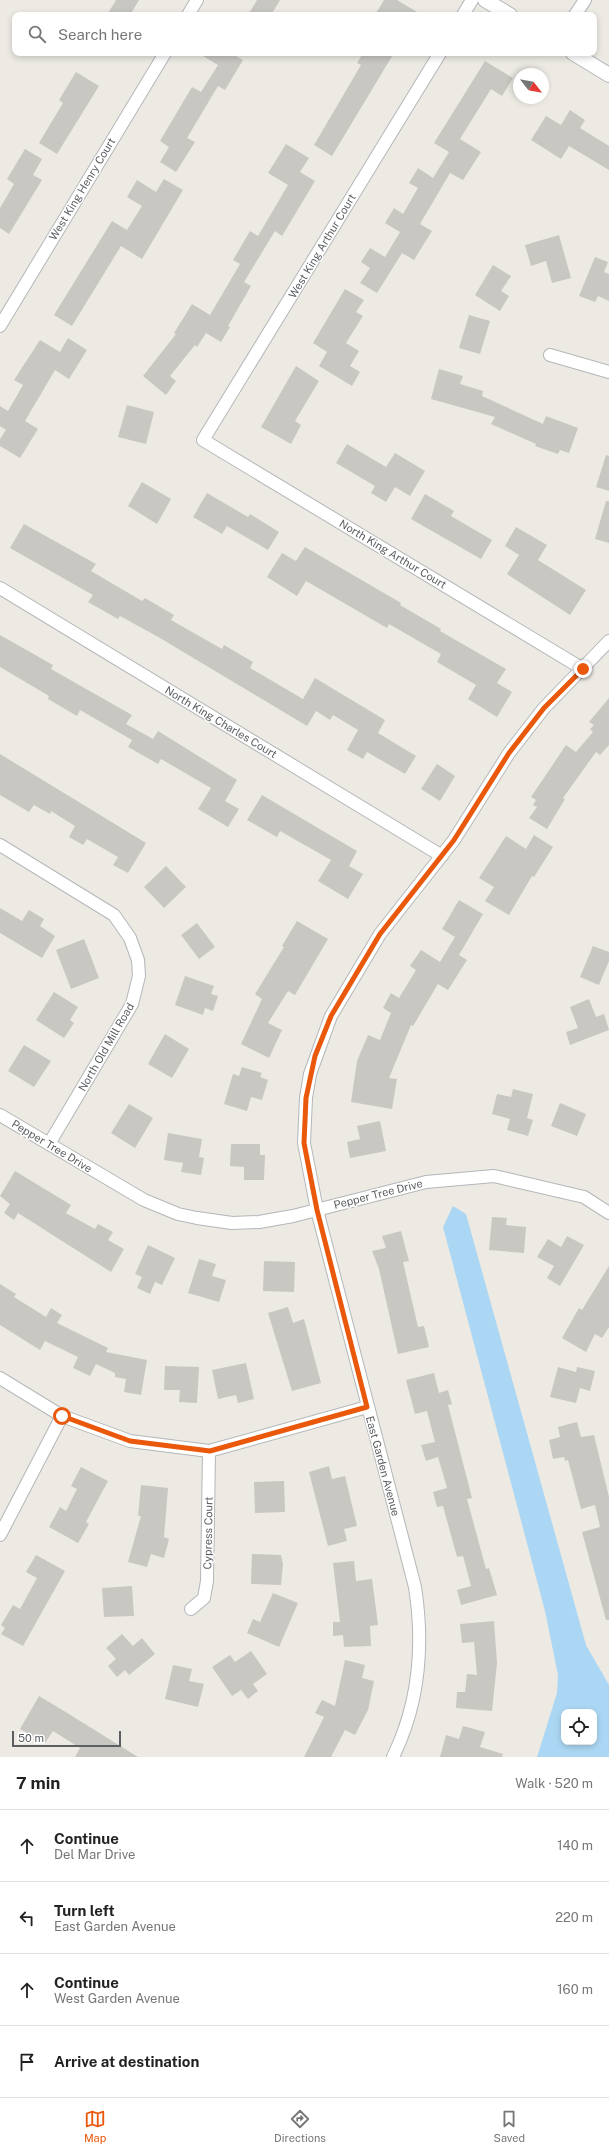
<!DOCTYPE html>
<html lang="en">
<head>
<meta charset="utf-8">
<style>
	:root { --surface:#fff; --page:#f6f6f6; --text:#222; --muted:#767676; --line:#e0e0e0; --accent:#ea580c }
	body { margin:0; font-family:"Public Sans",sans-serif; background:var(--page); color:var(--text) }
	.controls { position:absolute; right:12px; bottom:12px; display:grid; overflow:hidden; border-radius:8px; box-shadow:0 2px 6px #0003 }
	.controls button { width:36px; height:36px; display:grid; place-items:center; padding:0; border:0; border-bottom:1px solid var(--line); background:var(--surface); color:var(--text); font:20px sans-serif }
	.compass { position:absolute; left:513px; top:68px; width:36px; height:36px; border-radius:50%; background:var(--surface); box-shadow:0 2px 6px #0003; rotate:121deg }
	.scale { position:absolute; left:12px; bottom:10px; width:109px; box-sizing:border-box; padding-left:4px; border:2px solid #5b5f62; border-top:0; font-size:11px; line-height:14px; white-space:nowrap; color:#5b5f62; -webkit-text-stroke:3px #fff; paint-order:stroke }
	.stop { position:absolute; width:12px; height:12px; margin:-9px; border:3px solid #ea580c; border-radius:50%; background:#fff }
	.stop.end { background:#ea580c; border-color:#fff; box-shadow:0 1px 4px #0008 }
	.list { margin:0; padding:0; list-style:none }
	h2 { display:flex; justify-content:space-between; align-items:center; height:52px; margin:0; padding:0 16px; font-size:17px }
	h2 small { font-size:13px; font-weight:400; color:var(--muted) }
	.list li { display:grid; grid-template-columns:26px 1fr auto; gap:12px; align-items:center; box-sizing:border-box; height:72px; padding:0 16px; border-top:1px solid var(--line) }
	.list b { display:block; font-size:15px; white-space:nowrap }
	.list p { margin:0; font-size:13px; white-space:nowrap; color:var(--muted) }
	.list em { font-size:13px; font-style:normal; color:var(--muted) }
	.icon { flex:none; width:22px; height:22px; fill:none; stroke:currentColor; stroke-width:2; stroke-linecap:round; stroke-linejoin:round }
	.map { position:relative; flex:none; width:609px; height:1757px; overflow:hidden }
	.search { position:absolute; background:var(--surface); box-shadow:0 2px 6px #0003; left:12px; right:12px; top:12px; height:44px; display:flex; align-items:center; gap:10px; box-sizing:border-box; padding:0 14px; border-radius:8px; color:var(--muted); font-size:15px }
	.sheet { height:340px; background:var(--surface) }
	nav { display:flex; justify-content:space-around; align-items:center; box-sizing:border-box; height:56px; border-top:1px solid var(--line); background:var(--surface); font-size:11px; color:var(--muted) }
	nav a { display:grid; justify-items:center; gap:2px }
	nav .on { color:var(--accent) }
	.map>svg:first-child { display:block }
	.water { fill:#acd7f4; fill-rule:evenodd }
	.building { fill:#c9c7c2 }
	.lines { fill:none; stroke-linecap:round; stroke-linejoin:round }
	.minor-casing { stroke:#b4b6b9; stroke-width:14 }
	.tertiary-casing { stroke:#b4b6b9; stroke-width:16 }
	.minor { stroke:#fff; stroke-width:12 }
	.tertiary { stroke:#fff; stroke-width:14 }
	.route { stroke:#ea580c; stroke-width:5 }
	.labels { text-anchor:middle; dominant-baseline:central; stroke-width:3; stroke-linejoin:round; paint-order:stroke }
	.street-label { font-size:11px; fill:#5b5f62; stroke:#fff }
</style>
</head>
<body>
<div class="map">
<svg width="609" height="1757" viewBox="0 0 609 1757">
	<rect width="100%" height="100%" fill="#eceae3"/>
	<path class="water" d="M453,1206l13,8 120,431 23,40v72h-72l20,-64 1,-18 -13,-64 -102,-384zM564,1712h30v30h-30z"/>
	<path class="building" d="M116,0h23l-9,15h-23z
		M257,0h23l-9,15h-23z
		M384,0h13l25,15h-47z
		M198,53h33l12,7 -18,30 -7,-4 -31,52 8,4 -19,30 -16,-10 9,-15 -9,-6 32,-54 9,5 17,-27z
		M363,53h31l-62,103 -18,-11 47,-80 -4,-2z
		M485,61l28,17 -11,18 -11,-7 -31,50 21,13 -18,28 -13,-7 -30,51 12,7 -18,29 -12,-7 -25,40 -17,-10 10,-15 -9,-6 9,-14 15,9 15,-25 -15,-9 9,-15 9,6 15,-26 -9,-5 9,-15 15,10 16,-26 -15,-9z
		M76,72l23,14 -42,68 -18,-11 24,-40 -4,-3z
		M570,110l15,10 -5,8 29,18v24l-40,-24 -8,13 -30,-19 15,-24 15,9z
		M286,144l23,14 -9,14 15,9 -33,55 -7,-5 -31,51 7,4 -23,40 2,1 -9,15 -15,-9 -9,14 -2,-2 -25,31 6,5 -10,14 -23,-19 33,-42 -2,-1 18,-29 18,11 30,-51 -7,-4 17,-29 8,5 30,-51 -20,-12z
		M25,149l17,10 -9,16 9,5 -33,54 -9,-6v-20l14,-24 -7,-5z
		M164,179l19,11 -41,69 -21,-13 -49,80 -18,-11 58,-94 15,9 15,-24 -15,-9 10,-17 19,12z
		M559,235l12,43 -19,5 -6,-22 -15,5 -6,-21z
		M595,257l13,5 -4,10 5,2v27l-11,-5 -3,6 -16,-6z
		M493,265l18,11 -10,15 8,5 -9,15 -25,-16z
		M345,289l19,11 -8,12 7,4 -17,27 13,8 -9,15 10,6 -8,14 -33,-20 8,-14 -14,-9z
		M469,315l21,6 -10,33 -21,-6z
		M68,338l19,12 -18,29 -14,-9 -30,51 13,8 -18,29 -20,-12v-7l6,-9 -6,-4v-20l8,5 15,-26 -9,-5 26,-40 20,12z
		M296,366l23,15 -24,40 6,4 -10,19 -30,-17z
		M439,369l24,7 -3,8 23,7 -1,5 61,28 3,-8 32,12 -9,25 -9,-3 -2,4 -23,-8 1,-2 -45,-20 4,-7 -64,-18z
		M127,405l27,7 -8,32 -28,-7z
		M347,444l39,23 9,-14 30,18 -15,25 -15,-9 -9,15 -15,-9 4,-7 -39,-23z
		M606,455l3,1v35l-13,-4z
		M142,482l29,17 -14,25 -29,-18z
		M207,493l41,24 2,-3 29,18 -11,18 -41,-24 -5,8 -29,-17z
		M425,494l29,17 -3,5 41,24 -11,19 -70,-40z
		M606,501h3v42l-14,-4z
		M24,524l72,40 -5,7 51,30 3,-3 29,17 -3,5 51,29 2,-4 29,17 -3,6 53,31 12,-21 70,42 -7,13 38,23 -11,18 -38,-22 -4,7 -16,-9 11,-20 -25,-15 -3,5 -14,-9 -9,15 -147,-88 -40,-22 -2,3 -30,-17 5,-7 -83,-47z
		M516,527l31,18 -9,15 48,30 -16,25 -63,-41 12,-19 -14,-9z
		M305,547l96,56 -1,2 41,24 -1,2 66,38 -9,14 15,9 -15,25 -29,-18 8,-14 -39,-23 4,-8 -52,-30 -2,4 -81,-47 -9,15 -30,-19 15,-24 14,8z
		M0,635l53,30 -2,4 81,46 -6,9 27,15 5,-8 79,49 -12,21 14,8 -11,18 -30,-18 13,-21 -50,-29 -3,5 -30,-17 4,-7 -52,-30 -3,6 -29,-17 1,-3 -49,-29z
		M609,698v47l-9,10 -4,-3 -33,46 2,1 -18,30 -18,-11 8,-11 -4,-2 3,-5 -5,-3 35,-52 10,7 17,-20 -3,-3 4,-4 -5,-3z
		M0,754l146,89 -18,30 -15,-8 5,-8 -31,-18 -4,6 -14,-8 6,-11 -24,-15 -1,3 -16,-9 -5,7 -29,-17z
		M437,764l18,12 -15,25 -19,-12z
		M262,795l95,56 -8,15 14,8 -15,25 -30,-18 13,-21 -51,-29 -3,6 -30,-17z
		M534,835l19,12 -19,30 -2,-1 -23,39 -24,-14 9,-14 -15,-9 27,-42 20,13z
		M166,866l20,21 -22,21 -20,-21z
		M459,900l24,14 -24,41 8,5 -19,30 -10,-6 -25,42 -2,-1 -22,53 8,1 -5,30 -41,-7 6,-41 11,-26 12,5 11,-27 -8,-5 8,-15 8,5 17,-28 -6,-4 11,-16 19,12 15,-25 -13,-8z
		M0,908l22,13 7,-11 15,9 -4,7 15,10 -13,22 -42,-25z
		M297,921l31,18 -33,56 -7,-4 -20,32 14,7 -13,28 -28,-14 21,-45 -7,-5 29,-47 -2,-1z
		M197,923l18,24 -16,12 -18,-24z
		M84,939l15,39 -28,11 -15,-39z
		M593,946l16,6v9l-10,24 -19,-8z
		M185,976l29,10 -3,8 7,2 -5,15 -8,-3 -2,7 -28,-10z
		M54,992l24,15 -8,13 4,3 -10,15 -28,-18z
		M589,999l7,18 8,-3 5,16 -39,15 -4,-13 12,-4 -8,-21z
		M165,1034l24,15 -17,29 -24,-14z
		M24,1045l27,16 -17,26 -26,-16z
		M242,1067l20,6 -2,4 8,3 -6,20 -11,-3 -4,14 -23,-7 9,-30 6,2z
		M513,1089l20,5 -6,24 6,2 -5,16 -21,-6 3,-11 -18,-5 5,-20 14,3z
		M560,1103l26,11 -9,22 -26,-10z
		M129,1104l24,14 -18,30 -24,-15z
		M380,1121l6,30 -36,7 -3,-16 13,-3 -3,-13z
		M168,1133l34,6 -3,18 5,1 -3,17 -20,-3 2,-9 -19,-3z
		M231,1144h29v11h5l-1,25h-20v-13l-14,-1z
		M15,1171l56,34 -5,8 29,16 3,-5 15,8 -5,8 16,9 -13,23 -93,-59 -4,7 -10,-7 6,-9 -10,-8z
		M492,1217l15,1 -1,7 20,2 -2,26 -35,-3z
		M401,1231l8,30 -6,1 15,65 6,-1 5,21 -31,7 -19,-85 -7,-18 14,-3 -4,-12z
		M567,1236l17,9 -24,41 -13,-8 7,-12 -17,-9 11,-18 13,8z
		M148,1245l27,13 -13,27 -7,-3 -5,12 -13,-6 5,-11 -7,-3z
		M199,1259l17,5 -4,12 14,4 -7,22 -31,-9z
		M264,1261l31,1 -1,30 -31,-1z
		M609,1266v61l-7,11 -7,-4 -9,18 -24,-14 17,-30 3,2z
		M0,1284l16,10 -2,3 32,20 5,-9 11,7 -5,8 51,25 -2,4 41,8 -6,35 -17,-3 2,-13 -11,-2v-4l-19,-9 -6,12 -17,-8 5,-11 -33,-16 -5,9 -40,-25z
		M288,1307l5,16 11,-4 17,64 -29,8 -24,-78z
		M246,1363l8,36 -16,4 -2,-8 -18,4 -6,-29z
		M165,1366l34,1 -2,36 -18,-1 1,-12h-16z
		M558,1367l18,5 1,-5 18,4 -5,20 -10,-3 -4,15 -26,-6z
		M434,1373l5,20 9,-3 4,14 -4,1 24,93 -5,1 19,70 3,-1 8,27 -36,10 -4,-15 14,-4 -8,-30 -6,1 -14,-51 -6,1 -4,-15 14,-4 -9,-31 -12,4 -5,-16 14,-3 -8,-31 -12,3 -9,-34z
		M577,1422l4,15 13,-2 15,62v123h-3l-24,-88 18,-5 -5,-22 -14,4 -13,-49 -3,1 -1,-4 -11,2 -4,-19 11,-3 -2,-10z
		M329,1466l3,13 13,-3 12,50 -13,3 3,12 -19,5 -19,-74z
		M81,1467l27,14 -22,41 3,2 -11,19 -29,-16 11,-20 6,4 11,-22 -6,-3z
		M284,1481l1,31 -30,1 -1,-31z
		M141,1485l27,3 -4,49 5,2 -5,19 -13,-4 -4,13 -19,-5 13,-46h-3z
		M252,1554l29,1 2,9 -2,21 -30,-1z
		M36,1555l29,16 -42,75 -22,-12 4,-6 -4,-3 12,-20 7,4 17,-31 -11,-6z
		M354,1561l2,20 16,-2 6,46 -8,1 1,20 -27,1 -1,-12 -10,1v-14h7l-7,-59z
		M132,1586l2,30 -30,1 -2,-29z
		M273,1593l25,10 -19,44 -32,-14 6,-14 7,3z
		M494,1621l3,42 -5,48 -36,-3 1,-16h8l2,-18 10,1 -3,-33 -12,1 -2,-19z
		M122,1634l11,12 9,-8 13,16 -26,21 -4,-5 -8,7 -9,-11 8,-7 -10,-11z
		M251,1651l16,23 -14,10 5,7 -10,8 -7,-9 -9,6 -20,-29 18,-12 5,7z
		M345,1660l20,5 -3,13 12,3 -6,29 -13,25 -10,-5 -14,27h-27l20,-40 -9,-4 7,-13 13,6z
		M173,1665l19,4 -3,12 15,3 -6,23 -33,-8z
		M39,1696l25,15 74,46h-63l5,-9 -27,-17 -8,12 -25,-14z
		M463,1726l22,6 -5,15 23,7 -1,3h-62l6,-22 13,4z"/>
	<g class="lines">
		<defs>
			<path id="minor" d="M188,15l9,-15
				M463,15l9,-15
				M575,15l10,-15
				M440,53l-237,387 380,229
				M0,326l165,-273
				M550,355l59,17
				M0,588l442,268
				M0,845l114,70 16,23 8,22 1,16 -7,28 -83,140
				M0,1115l144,85 34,14 19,4 35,5 27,-1 34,-6 133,-34 68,-6 90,21 25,16
				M0,1378l62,38 68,25 79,10 158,-44
				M0,1535l62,-119
				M191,1609l13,-11 3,-17 2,-130
				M393,1757c26,-53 31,-112 22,-170l-98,-377 -13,-67 2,-45 4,-24 21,-58 49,-82 74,-94 55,-87 35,-45 65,-67"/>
			<path id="tertiary" d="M485,0l25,15
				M573,53l36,22"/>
		</defs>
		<use href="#minor" class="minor-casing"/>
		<use href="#tertiary" class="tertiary-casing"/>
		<use href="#minor" class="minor"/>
		<use href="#tertiary" class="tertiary"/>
	</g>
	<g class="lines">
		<path class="route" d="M62,1416l68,25 80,10 157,-44 -50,-197 -13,-67 2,-45 9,-42 16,-40 49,-82 74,-94 55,-87 35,-45 39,-39"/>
	</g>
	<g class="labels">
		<g class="street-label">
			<text transform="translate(82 189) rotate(-59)">West King Henry Court</text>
			<text transform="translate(322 246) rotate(-59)">West King Arthur Court</text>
			<text transform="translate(393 554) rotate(31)">North King Arthur Court</text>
			<text transform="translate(221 722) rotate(31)">North King Charles Court</text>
			<text transform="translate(106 1047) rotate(-60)">North Old Mill Road</text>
			<text transform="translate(52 1146) rotate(31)">Pepper Tree Drive</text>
			<text transform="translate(378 1194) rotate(-14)">Pepper Tree Drive</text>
			<text transform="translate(383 1466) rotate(75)">East Garden Avenue</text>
			<text transform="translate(208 1533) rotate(-89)">Cypress Court</text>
		</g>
	</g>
</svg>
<div class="controls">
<button><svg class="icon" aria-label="locate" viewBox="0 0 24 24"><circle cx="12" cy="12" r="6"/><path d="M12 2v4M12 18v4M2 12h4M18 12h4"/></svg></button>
</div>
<svg class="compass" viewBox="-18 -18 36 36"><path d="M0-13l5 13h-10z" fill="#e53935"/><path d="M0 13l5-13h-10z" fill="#767676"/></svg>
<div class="scale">50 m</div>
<div class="stop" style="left:62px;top:1416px"></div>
<div class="stop end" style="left:583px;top:669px"></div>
<div class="search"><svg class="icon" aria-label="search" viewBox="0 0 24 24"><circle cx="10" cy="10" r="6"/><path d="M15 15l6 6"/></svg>Search here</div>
</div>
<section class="sheet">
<h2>7 min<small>Walk · 520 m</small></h2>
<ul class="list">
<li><svg class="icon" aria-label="ahead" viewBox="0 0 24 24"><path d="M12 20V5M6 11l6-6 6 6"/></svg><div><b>Continue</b><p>Del Mar Drive</p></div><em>140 m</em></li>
<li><svg class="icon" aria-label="left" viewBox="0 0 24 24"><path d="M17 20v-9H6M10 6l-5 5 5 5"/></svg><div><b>Turn left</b><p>East Garden Avenue</p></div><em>220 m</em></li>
<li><svg class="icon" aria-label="ahead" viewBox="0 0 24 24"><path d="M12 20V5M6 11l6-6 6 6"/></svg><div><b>Continue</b><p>West Garden Avenue</p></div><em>160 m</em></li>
<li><svg class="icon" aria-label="arrive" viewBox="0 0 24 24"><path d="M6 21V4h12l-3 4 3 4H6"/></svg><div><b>Arrive at destination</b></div></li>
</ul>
</section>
<nav>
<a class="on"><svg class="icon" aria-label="map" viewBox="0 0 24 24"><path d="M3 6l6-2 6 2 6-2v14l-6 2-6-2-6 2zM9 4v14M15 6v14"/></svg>Map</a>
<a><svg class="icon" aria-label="directions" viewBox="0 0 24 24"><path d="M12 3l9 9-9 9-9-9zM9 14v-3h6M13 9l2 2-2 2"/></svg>Directions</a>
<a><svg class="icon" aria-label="saved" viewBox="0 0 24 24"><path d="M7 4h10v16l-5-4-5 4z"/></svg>Saved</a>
</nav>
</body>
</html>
